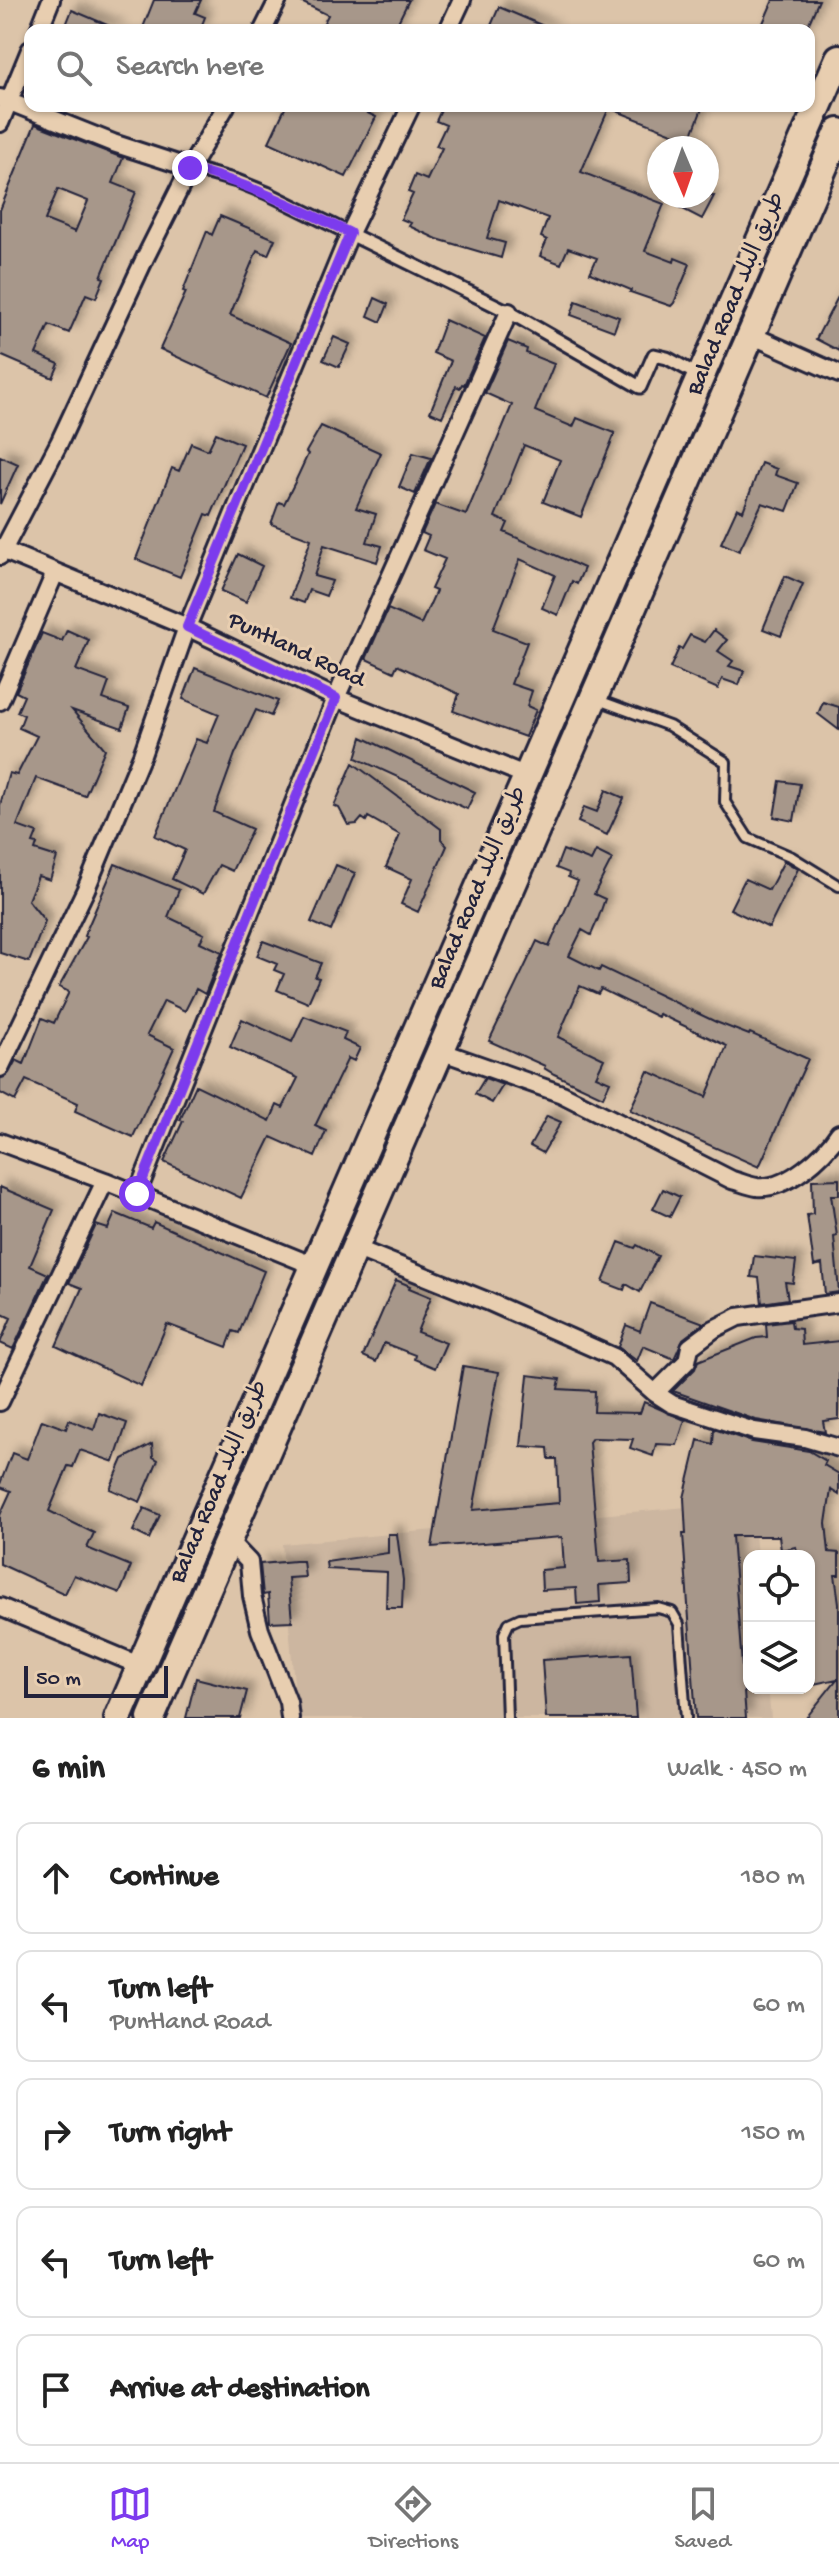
<!DOCTYPE html>
<html lang="en">
<head>
<meta charset="utf-8">
<style>
	:root { --surface:#fff; --page:#f2f2f2; --text:#222; --muted:#767676; --line:#e0e0e0; --accent:#7c3aed }
	body { margin:0; font-family:"Gochi Hand","Playpen Sans Arabic",sans-serif; background:var(--page); color:var(--text) }
	.controls { position:absolute; right:24px; bottom:24px; display:grid; overflow:hidden; border-radius:16px; box-shadow:0 2px 6px #0004 }
	.controls button { width:72px; height:72px; display:grid; place-items:center; padding:0; border:0; border-bottom:2px solid var(--line); background:var(--surface); color:var(--text); font:40px sans-serif }
	.compass { position:absolute; left:647px; top:136px; width:72px; height:72px; border-radius:50%; background:var(--surface); box-shadow:0 2px 6px #0004; rotate:178deg }
	.scale { position:absolute; left:24px; bottom:20px; width:144px; box-sizing:border-box; padding-left:8px; border:4px solid #22223b; border-top:0; font-size:22px; line-height:28px; white-space:nowrap; color:#22223b; -webkit-text-stroke:6px #e8ceb0; paint-order:stroke }
	.stop { position:absolute; width:24px; height:24px; margin:-18px; border:6px solid #7c3aed; border-radius:50%; background:#fff }
	.stop.end { background:#7c3aed; border-color:#fff; box-shadow:0 2px 8px #0008 }
	.list { margin:0; padding:0; list-style:none }
	h2 { display:flex; justify-content:space-between; align-items:center; height:104px; margin:0; padding:0 32px; font-size:34px }
	h2 small { font-size:26px; font-weight:400; color:var(--muted) }
	.list li { display:grid; grid-template-columns:52px 1fr auto; gap:24px; align-items:center; box-sizing:border-box; height:112px; margin:0 16px 16px; padding:0 16px; border:2px solid var(--line); border-radius:16px }
	.list b { display:block; font-size:30px; white-space:nowrap }
	.list p { margin:0; font-size:26px; white-space:nowrap; color:var(--muted) }
	.list em { font-size:26px; font-style:normal; color:var(--muted) }
	.icon { flex:none; width:44px; height:44px; fill:none; stroke:currentColor; stroke-width:2; stroke-linecap:round; stroke-linejoin:round }
	.map { position:relative; flex:none; width:839px; height:1718px; overflow:hidden }
	.search { position:absolute; background:var(--surface); box-shadow:0 2px 6px #0004; left:24px; right:24px; top:24px; height:88px; display:flex; align-items:center; gap:20px; box-sizing:border-box; padding:0 28px; border-radius:16px; color:var(--muted); font-size:30px }
	.sheet { height:744px; background:var(--surface) }
	nav { display:flex; justify-content:space-around; align-items:center; box-sizing:border-box; height:112px; border-top:2px solid var(--line); background:var(--surface); font-size:22px; color:var(--muted) }
	nav a { display:grid; justify-items:center; gap:4px }
	nav .on { color:var(--accent) }
	.map>svg:first-child { display:block }
	.built { fill:#ccb6a0 }
	.building { fill:#a7978a; stroke:#22223b; stroke-width:2; fill-rule:evenodd; filter:url(#shadow) }
	.lines { fill:none; stroke-linecap:round; stroke-linejoin:round }
	.service-casing { stroke:#22223b; stroke-width:14 }
	.pedestrian-casing { stroke:#22223b; stroke-width:17 }
	.minor-casing { stroke:#22223b; stroke-width:22 }
	.trunk-casing { stroke:#22223b; stroke-width:32 }
	.service { stroke:#e8ceb0; stroke-width:8 }
	.pedestrian { stroke:#e8ceb0; stroke-width:11 }
	.minor { stroke:#e8ceb0; stroke-width:16 }
	.trunk { stroke:#e8ceb0; stroke-width:26 }
	.route { stroke:#7c3aed; stroke-width:10 }
	.labels { text-anchor:middle; dominant-baseline:central; stroke-width:6; stroke-linejoin:round; paint-order:stroke }
	.street-label { font-size:24px; fill:#22223b; stroke:#e8ceb0 }
</style>
</head>
<body>
<div class="map">
<svg width="839" height="1718" viewBox="0 0 839 1718">
	<defs>
		<filter id="shadow"><feDropShadow dx="7" dy="-7" stdDeviation="4" flood-color="#0004"/></filter>
	</defs>
	<rect width="100%" height="100%" fill="#dcc4a9"/>
	<filter id="ink" filterUnits="userSpaceOnUse"><feTurbulence type="fractalNoise" baseFrequency=".0125" numOctaves="2"/><feDisplacementMap in="SourceGraphic" scale="16" xChannelSelector="R" yChannelSelector="G"/><feConvolveMatrix kernelMatrix="1 2 1 2 8 2 1 2 1" color-interpolation-filters="sRGB"/></filter>
	<g filter="url(#ink)">
		<path class="built" d="M752,1501l5,55h-8v132h19l3,30h-474l-15,-174z"/>
		<path class="building" d="M154,0h47l-6,13 10,4 -5,13h-58z
			M297,0h112l-15,30h-74l8,-15z
			M773,0h46l-13,30h-46z
			M499,7l54,23h-64z
			M72,10l47,20h-55z
			M286,106h67l23,11 -30,60 -77,-35z
			M443,106h260l-13,34 -81,-32 -28,64 83,32 -19,47 29,11 1,-4 15,6 -16,39 -3,3 -41,-14 1,-2 -41,-17 7,-15 -29,-10 -7,16 -21,-8 7,-16 -6,-3 7,-19 -49,-18 -12,38 18,5 -4,15 -64,-19 -28,-13 2,-3 -10,-4 12,-25 -5,-2 7,-17 12,5 15,-32 -6,-2 10,-21 -10,-4z
			M35,124l88,34 -10,25 23,9 -35,85 3,1 -8,20 -10,-4 -17,39 -20,-8 -13,29 23,10 -6,14 -53,-23v-145zM58,189l30,12 -13,31 -30,-12z
			M685,196h29l-12,23 -23,-12z
			M220,216l55,23 -7,16 -11,-5 -27,65 61,28 -25,55 -106,-49 26,-57 -3,-1 24,-60 5,4z
			M839,295v56l-23,-12z
			M375,298l13,6 -7,18 -13,-6z
			M576,301l43,16 -5,14 -43,-16z
			M445,320l40,18 -21,47 -2,-1 -2,4 -4,-2 -14,31 -12,-5 21,-51 -18,-8z
			M334,337l16,7 -11,23 -16,-7z
			M508,341l19,8 -1,4 28,11 -19,47 38,16 4,-9 38,15 -34,84 -38,-15 17,-42 -36,-15 -29,72 13,6 -4,9 80,36 -7,16 -5,-3 -14,34 -16,-7 13,-33 -35,-16 -27,70 34,13 -16,42 21,7 -5,15 9,4 -11,27 -72,-26 6,-17 -62,-29 -3,7 -28,-13 22,-50 33,15 15,-33 -5,-2 14,-30 -22,-9 6,-14 -7,-3 13,-29 31,11 46,-110 -27,-12z
			M321,426l60,27 -25,55 20,6 -9,28 15,4 -5,16 -53,-17 -10,31 18,5 -6,15 -17,-6 -5,13 -14,-5 21,-59 -40,-15 8,-22 5,2 11,-22 13,-28 -2,-2z
			M216,433l26,11 -31,72 -5,-2 -26,63 -44,-18 36,-91 7,3 12,-28 17,7z
			M413,453l18,5 -16,36 -16,-7z
			M0,456l18,8 -18,40z
			M761,463l16,6 -2,6 23,8 -11,28 -25,-8 -23,48 -18,-8 16,-35 6,3z
			M238,554l24,12 -16,36 -25,-11z
			M785,576l18,8 -22,52 -18,-7z
			M67,630l22,10 -13,30 33,12 -6,17 26,9 -7,20 -50,-18 33,39 -20,47 -49,-18 -19,48 20,7 -4,10 4,1 -2,6 22,7 -7,23 -12,-4 -10,24 17,21 -16,41 -29,-9v-148l9,-32 8,2 20,-39 -18,-8 5,-13 -7,-3 7,-16 -8,-4 26,-59 20,8z
			M714,630l13,10 -9,11 15,10 -4,5 15,5 -5,14 -17,-6 -4,10 -48,-21 9,-20 3,1 8,-14 15,7z
			M195,668l83,33 -7,15 -15,-6 -21,44 -21,58 38,17 -20,42 -13,-6 -16,29 -31,-15 13,-29 -30,-14 41,-97 11,4 12,-29 -36,-15z
			M823,702l16,5v23l-21,-16z
			M362,737l113,55 -8,17 -111,-51z
			M353,763l88,66v10l6,7 -29,66 -17,-8 11,-25 -26,-12 14,-32 -32,-18 -2,4 -4,-3 -5,6 -9,1 -9,-17 -5,-2z
			M780,781l20,3 -6,37 -20,-4z
			M606,790l18,8 -17,37 -29,-13 6,-15 13,5z
			M563,850l28,11 5,-10 16,8 -18,35 11,5 -7,20 -7,16 -9,-5 -13,26 30,15 2,-4 115,55 33,13 1,-2 58,26 -49,108 -129,-57 18,-39 58,26 21,-51 -68,-32 -1,3 -57,-28 -3,5 -18,-8 -22,51 46,22 -8,17 14,6 -7,15 -49,-23 -10,-6 1,-2 -56,-25 48,-100 12,6 29,-66 -10,-4 1,-4 -13,-5z
			M784,861l14,8 -29,59 -39,-19 15,-30 24,11z
			M115,864l64,26 -11,27 36,17 -4,8 22,10 -17,42 -9,-5 -11,22 -21,-10 -17,34 27,13 -41,89 -58,-26 3,-8 -52,-23 -11,21 -15,-8v-14l9,-6 7,-13 8,4 18,-46 12,5 15,-31 -10,-5 28,-50 -3,-1z
			M336,865l19,8 -24,58 -20,-9z
			M263,941l58,22 -6,14 4,1 -11,25 -31,-13 7,-16 -10,-4 3,-6 -20,-8z
			M304,1016l42,16 -3,8 17,8 -6,13 -6,-3 -33,68 11,5 -11,26 -44,-20 -30,61 -77,-36 19,-41 -3,-1 16,-35 74,36 7,-16 6,3 15,-30 -68,-31 12,-28 50,23z
			M485,1078l18,7 -11,18 -17,-9z
			M547,1116l14,6 -18,31 -13,-7z
			M839,1179v16h-8l6,41 -3,1 5,55 -14,2 -3,-30 -8,2 -7,-51 6,-1 -1,-34z
			M0,1187l54,23 -24,56 18,8 -35,75 -13,-6 11,-25 -11,-5z
			M663,1189l17,8 -10,20 -17,-8z
			M115,1213l36,15 3,-6 110,49 -25,62 -6,-2 -6,16 -60,-23 -26,62 -85,-40 26,-58 -13,-5 27,-58 12,4z
			M619,1242l16,6 2,-3 21,11 -18,36 -14,-8 -2,6 -21,-8z
			M754,1256l42,5 -3,22 -8,-1 3,17 -26,4 -3,-25 -8,-1z
			M396,1280l14,6 -1,2 22,9 -14,35 29,11 -11,25 -21,-9 1,-4 -31,-12 -8,19 -13,-6z
			M650,1303l54,20 -21,16 -9,20 -31,-13 -6,15 -19,-14 8,-22 14,6z
			M791,1321l1,7 9,1 1,16 37,-4v78l-16,2 2,11 -69,-12 -83,-29 22,-22 3,-8 58,-23 11,-1 -1,-13z
			M463,1366l36,6 -26,138 86,-7 -2,-44h-8l-1,-11 -27,-2 7,-71 32,4 -2,10 37,2 -1,21 46,1 4,-11 41,18 -8,25 -21,-1 -3,12 -23,-8 3,-9 -41,-1 -3,4 10,120 31,-2 1,23 -32,2 1,17 -23,2 -1,-16 -34,2 -1,-20 23,-2 -2,-31 -130,10z
			M99,1413l28,10 -13,39 -34,-12 -7,17 -5,-1 -19,45 45,22 -7,15 44,18 -11,27 -46,-18 -9,19 -65,-30v-49l11,-24 -11,-4v-3l12,-31 15,6 15,-39 24,9 3,-9 25,10z
			M714,1429l38,13 57,9 17,10 -2,4 15,9v21l-8,-5 -5,33 3,29 10,1v22h-4l4,28v115h-33l31,-39 -28,6v-129h-11l-2,-9 -15,3 -2,-14h-47l14,182h-50l-13,-184h3l-2,-36 14,-58 15,4z
			M152,1444l1,13 5,3 -18,42 -30,-13 13,-30z
			M144,1508l16,7 -11,24 -16,-8z
			M388,1534h9l6,46 -1,28h-16l1,-36 -60,-3 -1,-7 62,-9z
			M295,1561h8l2,16 -17,1 4,43 -22,1 -2,-28 -5,1 -3,-31z
			M631,1654l5,64h-90l-4,-58z
			M196,1678l51,13 -7,27h-54z"/>
		<g class="lines">
			<defs>
				<path id="service" d="M598,700l71,26 57,36 -1,40 23,36 44,19 47,29
					M507,1718l-3,-84 5,-11 11,-5 138,-10 14,4 7,12 7,94"/>
				<path id="pedestrian" d="M190,168l47,13 30,12 242,119 131,75 14,-32 13,3 33,18"/>
				<path id="minor" d="M39,30l12,-30
					M263,30l15,-30
					M448,30l14,-30
					M0,98l113,45 77,25
					M0,123l30,-73
					M751,335l88,39
					M0,549l187,78 149,71 191,78
					M0,556l59,-113 87,-187 44,-88 36,-62
					M0,701l55,-128
					M440,1051l122,43 170,86c8,2 17,6 25,7 30,3 67,-31 82,-54
					M0,1068l86,-179 56,-134 45,-128 163,-394 61,-127
					M0,1142l105,39 209,85
					M137,1194l199,-496 173,-386
					M355,1248l132,53 127,56 41,36 17,11 82,27 51,7 34,10
					M655,1393l32,-32 3,-14 24,-18 24,-12 101,-14
					M0,1402l105,-221
					M228,1540l21,22 3,34 8,34 28,72 2,16
					M0,1607l141,59"/>
				<path id="trunk" d="M118,1718l721,-1660
					M151,1718l688,-1586"/>
			</defs>
			<use href="#service" class="service-casing"/>
			<use href="#pedestrian" class="pedestrian-casing"/>
			<use href="#minor" class="minor-casing"/>
			<use href="#trunk" class="trunk-casing"/>
			<use href="#service" class="service"/>
			<use href="#pedestrian" class="pedestrian"/>
			<use href="#minor" class="minor"/>
			<use href="#trunk" class="trunk"/>
		</g>
	</g>
	<g class="lines" filter="url(#ink)">
		<path class="route" d="M137,1194l199,-496 -149,-71 163,-394c-54,-26 -101,-49 -160,-65"/>
	</g>
	<g class="labels">
		<g class="street-label">
			<text transform="translate(737 294) rotate(-67)">Balad Road طريق البلد</text>
			<text transform="translate(296 651) rotate(25)">Puntland Road</text>
			<text transform="translate(479 888) rotate(-67)">Balad Road طريق البلد</text>
			<text transform="translate(220 1482) rotate(-67)">Balad Road طريق البلد</text>
		</g>
	</g>
</svg>
<div class="controls">
<button><svg class="icon" aria-label="locate" viewBox="0 0 24 24"><circle cx="12" cy="12" r="6"/><path d="M12 2v4M12 18v4M2 12h4M18 12h4"/></svg></button>
<button><svg class="icon" aria-label="layers" viewBox="0 0 24 24"><path d="M12 4l9 5-9 5-9-5zM3 14l9 5 9-5"/></svg></button>
</div>
<svg class="compass" viewBox="-18 -18 36 36"><path d="M0-13l5 13h-10z" fill="#e53935"/><path d="M0 13l5-13h-10z" fill="#767676"/></svg>
<div class="scale">50 m</div>
<div class="stop" style="left:137px;top:1194px"></div>
<div class="stop end" style="left:190px;top:168px"></div>
<div class="search"><svg class="icon" aria-label="search" viewBox="0 0 24 24"><circle cx="10" cy="10" r="6"/><path d="M15 15l6 6"/></svg>Search here</div>
</div>
<section class="sheet">
<h2>6 min<small>Walk · 450 m</small></h2>
<ul class="list">
<li><svg class="icon" aria-label="ahead" viewBox="0 0 24 24"><path d="M12 20V5M6 11l6-6 6 6"/></svg><div><b>Continue</b></div><em>180 m</em></li>
<li><svg class="icon" aria-label="left" viewBox="0 0 24 24"><path d="M17 20v-9H6M10 6l-5 5 5 5"/></svg><div><b>Turn left</b><p>Puntland Road</p></div><em>60 m</em></li>
<li><svg class="icon" aria-label="right" viewBox="0 0 24 24"><path d="M7 20v-9h11M14 6l5 5-5 5"/></svg><div><b>Turn right</b></div><em>150 m</em></li>
<li><svg class="icon" aria-label="left" viewBox="0 0 24 24"><path d="M17 20v-9H6M10 6l-5 5 5 5"/></svg><div><b>Turn left</b></div><em>60 m</em></li>
<li><svg class="icon" aria-label="arrive" viewBox="0 0 24 24"><path d="M6 21V4h12l-3 4 3 4H6"/></svg><div><b>Arrive at destination</b></div></li>
</ul>
</section>
<nav>
<a class="on"><svg class="icon" aria-label="map" viewBox="0 0 24 24"><path d="M3 6l6-2 6 2 6-2v14l-6 2-6-2-6 2zM9 4v14M15 6v14"/></svg>Map</a>
<a><svg class="icon" aria-label="directions" viewBox="0 0 24 24"><path d="M12 3l9 9-9 9-9-9zM9 14v-3h6M13 9l2 2-2 2"/></svg>Directions</a>
<a><svg class="icon" aria-label="saved" viewBox="0 0 24 24"><path d="M7 4h10v16l-5-4-5 4z"/></svg>Saved</a>
</nav>
</body>
</html>
